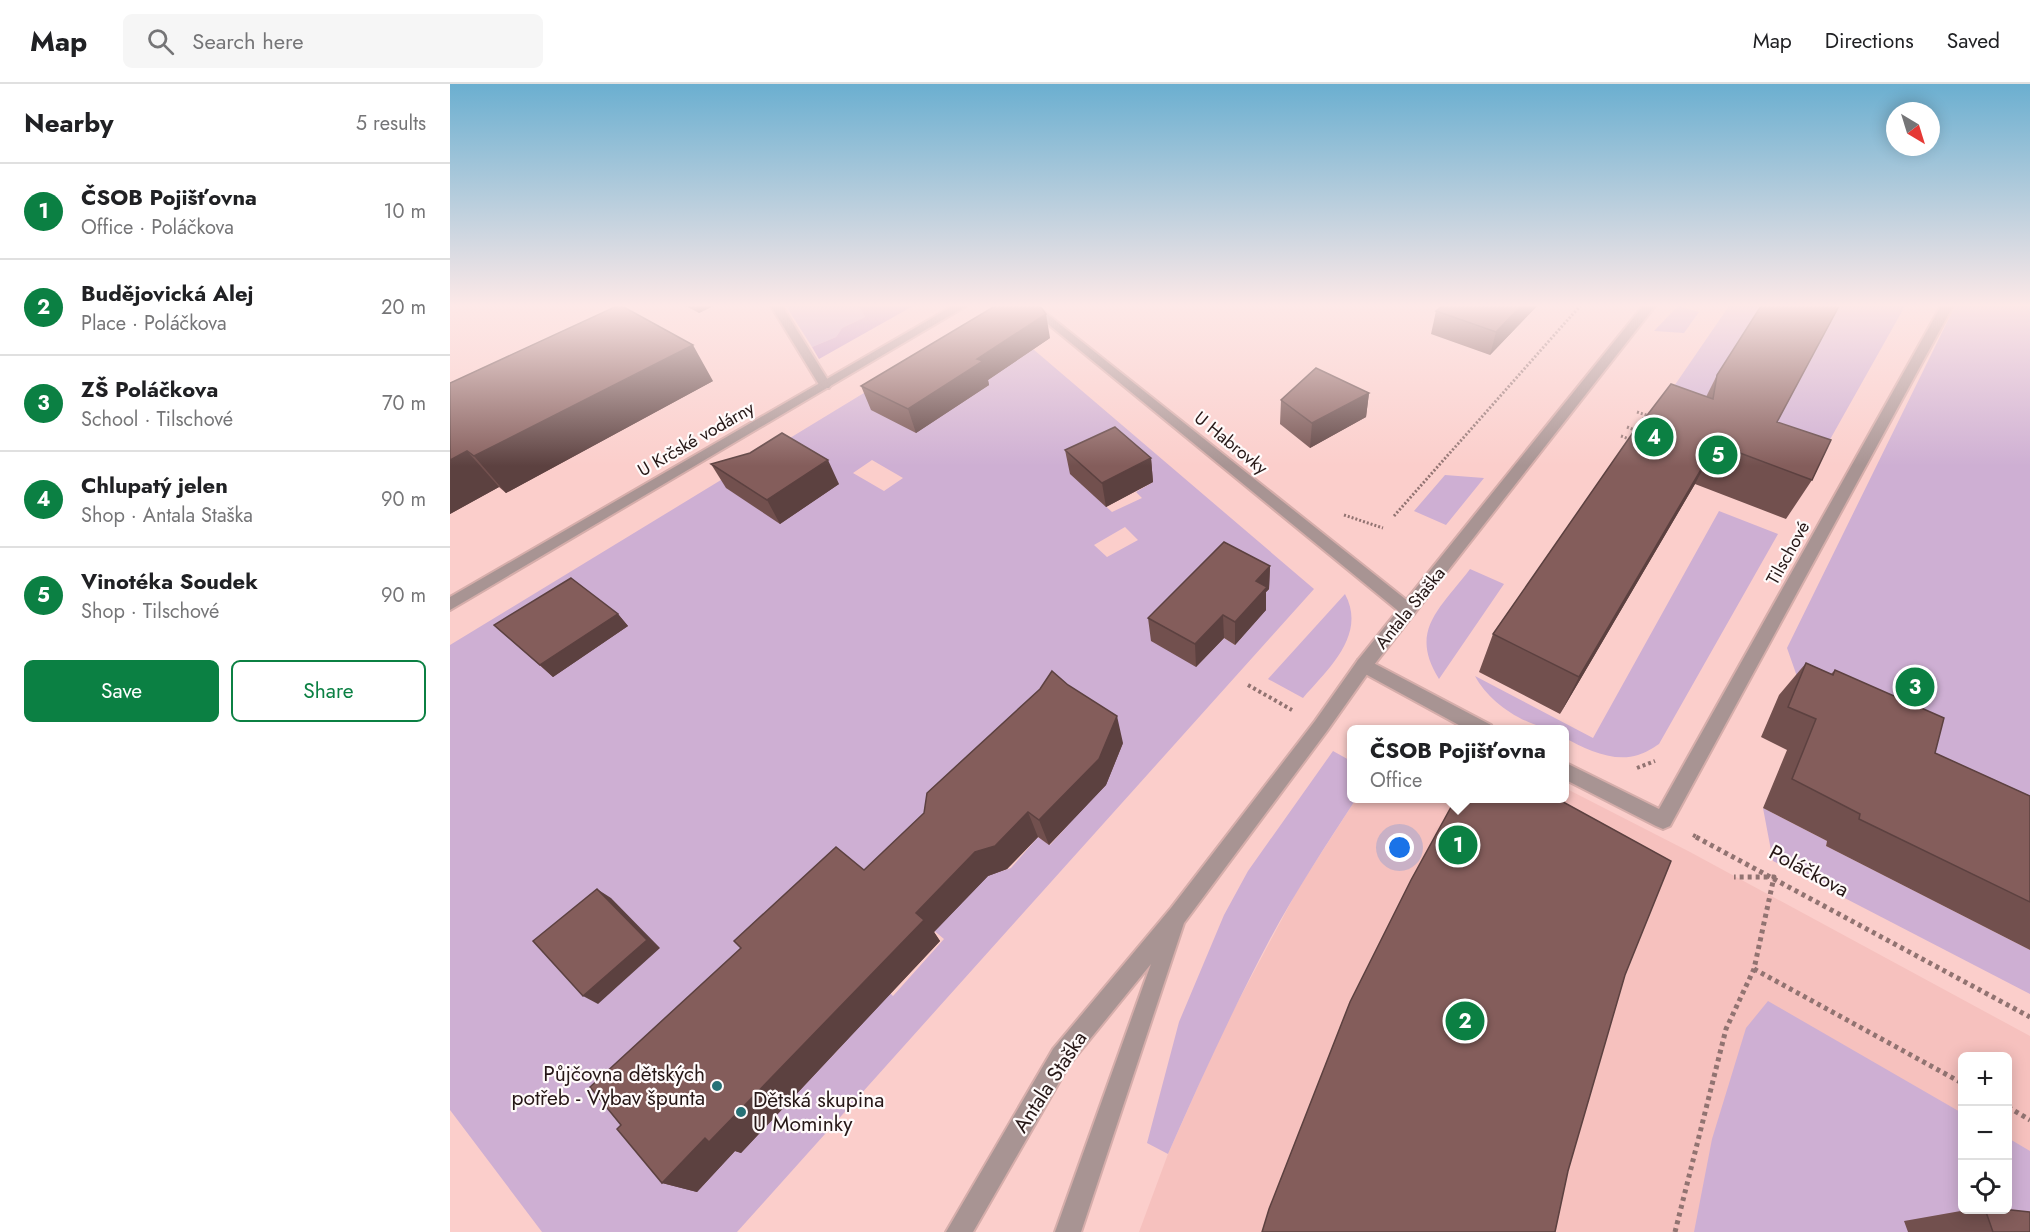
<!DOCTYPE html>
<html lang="en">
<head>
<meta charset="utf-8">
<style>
	:root { --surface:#fff; --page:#f6f6f6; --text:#202124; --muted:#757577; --line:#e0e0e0; --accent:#0b8043 }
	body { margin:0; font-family:Jost,sans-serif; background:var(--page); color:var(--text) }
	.controls { position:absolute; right:18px; bottom:18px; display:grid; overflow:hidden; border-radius:9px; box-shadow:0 3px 15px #0003 }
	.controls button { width:54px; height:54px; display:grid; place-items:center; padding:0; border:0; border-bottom:2px solid var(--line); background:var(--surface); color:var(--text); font:30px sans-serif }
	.compass { position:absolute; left:1436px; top:18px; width:54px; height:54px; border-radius:50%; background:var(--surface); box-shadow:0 3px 15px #0003; rotate:142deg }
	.you { position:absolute; left:950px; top:764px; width:21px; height:21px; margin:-15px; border:4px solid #fff; border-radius:50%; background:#1a73e8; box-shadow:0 0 0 9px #1a73e833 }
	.badge { display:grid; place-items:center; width:39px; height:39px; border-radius:50%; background:var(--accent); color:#fff; font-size:20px; font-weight:700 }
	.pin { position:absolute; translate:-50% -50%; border:3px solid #fff; box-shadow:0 2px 6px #0006 }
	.popup { position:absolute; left:897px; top:641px; width:222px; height:78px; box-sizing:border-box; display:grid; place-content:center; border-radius:9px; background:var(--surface); filter:drop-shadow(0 2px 4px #0005); font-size:20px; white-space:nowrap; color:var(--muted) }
	.popup b { font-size:22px; color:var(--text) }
	.popup::after { content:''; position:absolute; left:50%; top:100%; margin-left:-12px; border:12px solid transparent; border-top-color:var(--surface) }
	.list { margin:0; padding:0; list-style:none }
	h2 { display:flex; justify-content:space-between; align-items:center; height:78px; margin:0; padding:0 24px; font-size:26px }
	h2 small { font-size:20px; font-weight:400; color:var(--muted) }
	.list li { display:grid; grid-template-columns:39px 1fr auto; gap:18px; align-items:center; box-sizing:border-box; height:96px; padding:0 24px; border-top:2px solid var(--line) }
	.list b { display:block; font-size:22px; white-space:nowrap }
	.list p { margin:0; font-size:20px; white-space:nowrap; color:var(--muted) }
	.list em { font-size:20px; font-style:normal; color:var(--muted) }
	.actions { display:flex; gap:12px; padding:18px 24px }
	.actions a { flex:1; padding:14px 0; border:2px solid var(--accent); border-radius:9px; text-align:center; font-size:21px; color:var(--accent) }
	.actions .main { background:var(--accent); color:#fff }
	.icon { flex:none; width:33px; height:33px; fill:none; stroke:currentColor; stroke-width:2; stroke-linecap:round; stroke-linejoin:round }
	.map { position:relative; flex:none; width:1580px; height:1148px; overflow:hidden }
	header { display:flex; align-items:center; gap:36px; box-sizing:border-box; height:84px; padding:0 30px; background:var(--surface); border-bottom:2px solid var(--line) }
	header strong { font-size:28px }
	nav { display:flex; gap:33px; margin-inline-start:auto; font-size:21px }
	.search { width:420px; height:54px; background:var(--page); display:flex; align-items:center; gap:15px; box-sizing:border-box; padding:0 21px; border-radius:9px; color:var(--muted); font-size:22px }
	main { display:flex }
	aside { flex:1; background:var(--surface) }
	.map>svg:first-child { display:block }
	.built { fill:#f6c1be; fill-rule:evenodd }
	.green { fill:#ceafd3; fill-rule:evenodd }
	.forest { fill:#c095c6 }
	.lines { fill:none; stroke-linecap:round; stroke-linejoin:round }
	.service-casing { stroke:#d5adaa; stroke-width:4 }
	.minor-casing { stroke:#d5adaa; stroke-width:4 }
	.tertiary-casing { stroke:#d5adaa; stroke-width:4 }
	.path-far2 { stroke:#917371; stroke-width:3; stroke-dasharray:2 2; stroke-linecap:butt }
	.path-far1 { stroke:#917371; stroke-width:4; stroke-dasharray:3 3; stroke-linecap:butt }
	.path { stroke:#917371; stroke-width:5; stroke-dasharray:4 4; stroke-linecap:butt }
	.service { fill:#a89493; fill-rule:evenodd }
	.minor { fill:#a89493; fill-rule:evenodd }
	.tertiary { fill:#a89493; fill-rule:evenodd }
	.wall { fill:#72504e }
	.shaded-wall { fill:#5c4140 }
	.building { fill:#845d5b; stroke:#5c4140; stroke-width:1.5 }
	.poi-dot { fill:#267176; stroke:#fffafa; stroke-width:2 }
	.labels { text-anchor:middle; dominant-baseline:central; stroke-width:4.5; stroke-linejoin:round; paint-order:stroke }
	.street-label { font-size:18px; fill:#261716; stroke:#fffafa }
	.near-street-label { font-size:21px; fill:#261716; stroke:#fffafa }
	.near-poi-label { font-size:21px; fill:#261716; stroke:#fffafa; text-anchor:end }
</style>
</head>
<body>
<header>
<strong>Map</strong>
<div class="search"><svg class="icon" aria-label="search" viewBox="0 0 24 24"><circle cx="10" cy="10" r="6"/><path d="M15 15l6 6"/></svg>Search here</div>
<nav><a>Map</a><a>Directions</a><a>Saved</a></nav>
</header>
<main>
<aside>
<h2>Nearby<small>5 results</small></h2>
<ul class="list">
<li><span class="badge">1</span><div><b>ČSOB Pojišťovna</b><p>Office · Poláčkova</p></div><em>10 m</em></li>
<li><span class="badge">2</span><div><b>Budějovická Alej</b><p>Place · Poláčkova</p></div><em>20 m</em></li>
<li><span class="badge">3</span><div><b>ZŠ Poláčkova</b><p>School · Tilschové</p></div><em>70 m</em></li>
<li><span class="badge">4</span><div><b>Chlupatý jelen</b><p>Shop · Antala Staška</p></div><em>90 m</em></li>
<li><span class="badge">5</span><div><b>Vinotéka Soudek</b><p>Shop · Tilschové</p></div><em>90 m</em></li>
</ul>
<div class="actions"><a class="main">Save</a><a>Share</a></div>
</aside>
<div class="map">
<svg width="1580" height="1148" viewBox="0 0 1580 1148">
	<rect width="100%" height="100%" fill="#fbcecb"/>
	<path class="built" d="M1115,704l125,64 340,184v196h-891l29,-78 56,-126 74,-139 58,-90 208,-1zM1512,972h46v154h-46z"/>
	<path class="green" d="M336,222h73l6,11 -23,11 -6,9 -24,10z
		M1228,222l21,6 -15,21 -30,-2z
		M1279,222h176l-91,162 -157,-57z
		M1505,222h75v538l-224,-142 -19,-54z
		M555,241l309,264 -577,643h-195l-92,-122v-465l524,-319zM422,376l31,18 -19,13 -31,-18zM621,390l82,8 -17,10 6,6 -30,14zM675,443l13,13 -31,17 -13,-12zM805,520l-20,41 -11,-7 -28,29zM671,661l-2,8 -62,63 12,8 -19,21 -12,-8 -27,31 -9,3zM408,783l86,72 -51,57 -6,-6 -49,60 -101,99z
		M995,391l39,3 -38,47 -32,-14z
		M1269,427l59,23 -119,210c-6,4 -14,9 -21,11 -24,8 -53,-6 -73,-17l-1,-8c-33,0 -73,-24 -89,-54l118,62z
		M1020,485l34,15 -65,95c-31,-49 2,-71 31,-110z
		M895,510c22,41 -17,75 -42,104l-35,-19z
		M883,667l18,10 1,37 4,1c-30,46 -60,92 -86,140 -37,70 -70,142 -102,215l-21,-11 32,-121 45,-107 24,-44z
		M1313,724l64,33 -1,5 204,104v44l-257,-133z
		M1318,917l194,112v97h46v-72l22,13v81h-336l18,-93 34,-111z"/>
	<path class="forest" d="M409,222h54l-94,53 -7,-12 24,-10 6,-9 23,-11z"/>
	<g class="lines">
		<defs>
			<path id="service" d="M321,222h11l49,79 -2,3h-8z"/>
			<path id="minor" d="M503,222h13l-516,304v-13z
				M576,222h11l377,300 2,4 -2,4h-12z
				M1491,222h12l-283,520 -7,3 -7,-3 -92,-47v-17l95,47z
				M914,574l127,67 3,5h-26l-110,-60 -2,-5 2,-5z"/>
			<path id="tertiary" d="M1193,222h12l-285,364 -43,61 -143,192 -103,309h-26l96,-268 -82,101 -96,167h-27l107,-183 118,-141 144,-187 43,-61z"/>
		</defs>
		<use href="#service" class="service-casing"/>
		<use href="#minor" class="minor-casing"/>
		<use href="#tertiary" class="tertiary-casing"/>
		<path class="path-far2" d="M1187,328l15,5
			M1177,343l10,4
			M1171,352l11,4
			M894,431l39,13
			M944,432l186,-210"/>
		<path class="path-far1" d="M798,601l44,25
			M1187,684l18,-7
			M1243,751l6,3"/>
		<path class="path" d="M1246,753l334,180
			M1304,885l208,114
			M1558,1023l22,13
			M1225,1148l51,-203 28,-60 20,-92h-40"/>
		<use href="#service" class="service"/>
		<use href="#minor" class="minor"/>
		<use href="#tertiary" class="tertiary"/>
	</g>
	<path class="wall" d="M236,222h27l-14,7z
		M1087,222l-47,49 -59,-21 5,-23z
		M600,254l-62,42 1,5 -73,48 -45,-23 -10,-24z
		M1267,291l60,47 35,58 -26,39 -91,-35 -135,230 -81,-42 14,-38 152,-216 61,-21z
		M263,297l-207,112 -7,-6 -49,27v-131z
		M919,309l-3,24 -56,31 -30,-24 1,-24z
		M615,366l86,8 2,24 -47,25 -36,-33z
		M261,380l128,20 -59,40 -54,-36z
		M820,482l-1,23 -3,3v18l-31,35 -11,-7 -28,29 -45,-26 -3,-23z
		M168,530l10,12 -75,51 -59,-52z
		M1356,579l25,11 4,-4 100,83 95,43v154l-204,-104 1,-5 -64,-33 24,-58 -26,-13 18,-42z
		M673,659l-17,42 -57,60 -11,-8 -31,32 -19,7 -54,56 6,9 -199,212 -6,-2 -38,41 -35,-9 202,-313z
		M1522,1125h30l28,23h-122l-4,-11z"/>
	<path class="shaded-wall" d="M245,222h18l-14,7z
		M1071,222h16l-47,49 6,-23z
		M596,230l4,24 -62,42 1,5 -73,48 -8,-24 69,-50z
		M243,261l20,36 -207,112 -32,-37z
		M919,309l-3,24 -56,31 2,-25z
		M1266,360l-21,40 -135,230 19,-37z
		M17,367l32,36 -49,27v-54z
		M701,374l2,24 -47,25 -4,-24z
		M378,376l11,24 -59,40 -13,-24z
		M820,482l-1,23 -3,3v18l-31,35v-23l21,-41z
		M168,530l10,12 -75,51 -13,-12z
		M773,531l1,23 -28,29 -1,-23z
		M667,632l6,27 -17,42 -57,60 -10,-25z
		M578,728l10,25 -31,32 -19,7 -54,56 6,9 -199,212 -6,-2 -38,41 -35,-9 254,-270 59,-61z
		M147,805l14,9 49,50 -62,56 -15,-8z"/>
	<path class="building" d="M167,222h5l71,39 -219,111 -7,-5 -17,9v-77z
		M545,222h45l6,8 -69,45 6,2 -75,48 -47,-23z
		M992,222h79l-25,26 -60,-21z
		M1311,222h78l-62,116 54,18 -19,40 -96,-36 -137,233 -86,-43 150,-216h2l26,-34 42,15 4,-24z
		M866,284l53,25 -57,30 -31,-23z
		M665,343l36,31 -49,25 -37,-33z
		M332,349l46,27 -61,40 -56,-36 39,-11z
		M774,458l46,24 -14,15 11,6 -32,35 -12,-7 -28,29 -47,-26z
		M121,494l47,36 -78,51 -46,-40z
		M1356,579l27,12 2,-5 109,48 -9,35 95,43v106l-171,-83 1,-5 -68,-35 24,-60 -28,-12z
		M602,587l16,14 49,31 -18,43 -60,61 -11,-8 -33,34 -20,6 -59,61 8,7 -215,222 -4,-4 -43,45 -45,-54 4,-4 -31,-38 151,-139 -7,-7 102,-94 28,23 60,-57 3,-20 113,-104z
		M1006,714h100l115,63 -46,114 -57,196 -13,61h-293l7,-23 81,-207 61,-122z
		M147,805l50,51 -64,56 -50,-55z
		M1535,1125h17l28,3v20h-37z"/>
	<linearGradient id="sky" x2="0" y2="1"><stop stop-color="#6bafd0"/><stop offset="0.58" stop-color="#fde9e8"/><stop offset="1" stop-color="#fde9e8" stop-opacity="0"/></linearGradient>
	<rect width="1580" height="382" fill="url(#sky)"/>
	<g class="poi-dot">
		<circle cx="267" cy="1002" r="6"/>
		<circle cx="291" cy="1028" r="6"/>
	</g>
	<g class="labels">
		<g class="street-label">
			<text transform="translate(246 355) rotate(-30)">U Krčské vodárny</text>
			<text transform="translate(781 359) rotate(39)">U Habrovky</text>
			<text transform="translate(1338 469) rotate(-61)">Tilschové</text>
			<text transform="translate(960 524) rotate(-51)">Antala Staška</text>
		</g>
		<g class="near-street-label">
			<text transform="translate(1359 787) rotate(28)">Poláčkova</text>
			<text transform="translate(600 998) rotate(-57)">Antala Staška</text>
		</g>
		<g class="near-poi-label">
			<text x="255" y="990">Půjčovna dětských<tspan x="255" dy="24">potřeb - Vybav špunta</tspan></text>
			<text x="303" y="1016" text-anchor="start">Dětská skupina<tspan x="303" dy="24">U Mominky</tspan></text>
		</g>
	</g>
</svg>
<div class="controls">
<button>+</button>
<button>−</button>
<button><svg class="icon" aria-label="locate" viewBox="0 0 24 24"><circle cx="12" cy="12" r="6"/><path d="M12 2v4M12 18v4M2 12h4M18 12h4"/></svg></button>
</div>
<svg class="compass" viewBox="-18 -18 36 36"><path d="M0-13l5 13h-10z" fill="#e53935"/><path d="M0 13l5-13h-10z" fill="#757577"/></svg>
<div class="you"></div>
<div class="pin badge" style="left:1008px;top:761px">1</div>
<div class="popup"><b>ČSOB Pojišťovna</b>Office</div>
<div class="pin badge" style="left:1015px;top:937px">2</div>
<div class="pin badge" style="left:1465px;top:603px">3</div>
<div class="pin badge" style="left:1204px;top:353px">4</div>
<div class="pin badge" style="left:1268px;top:371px">5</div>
</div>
</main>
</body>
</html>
